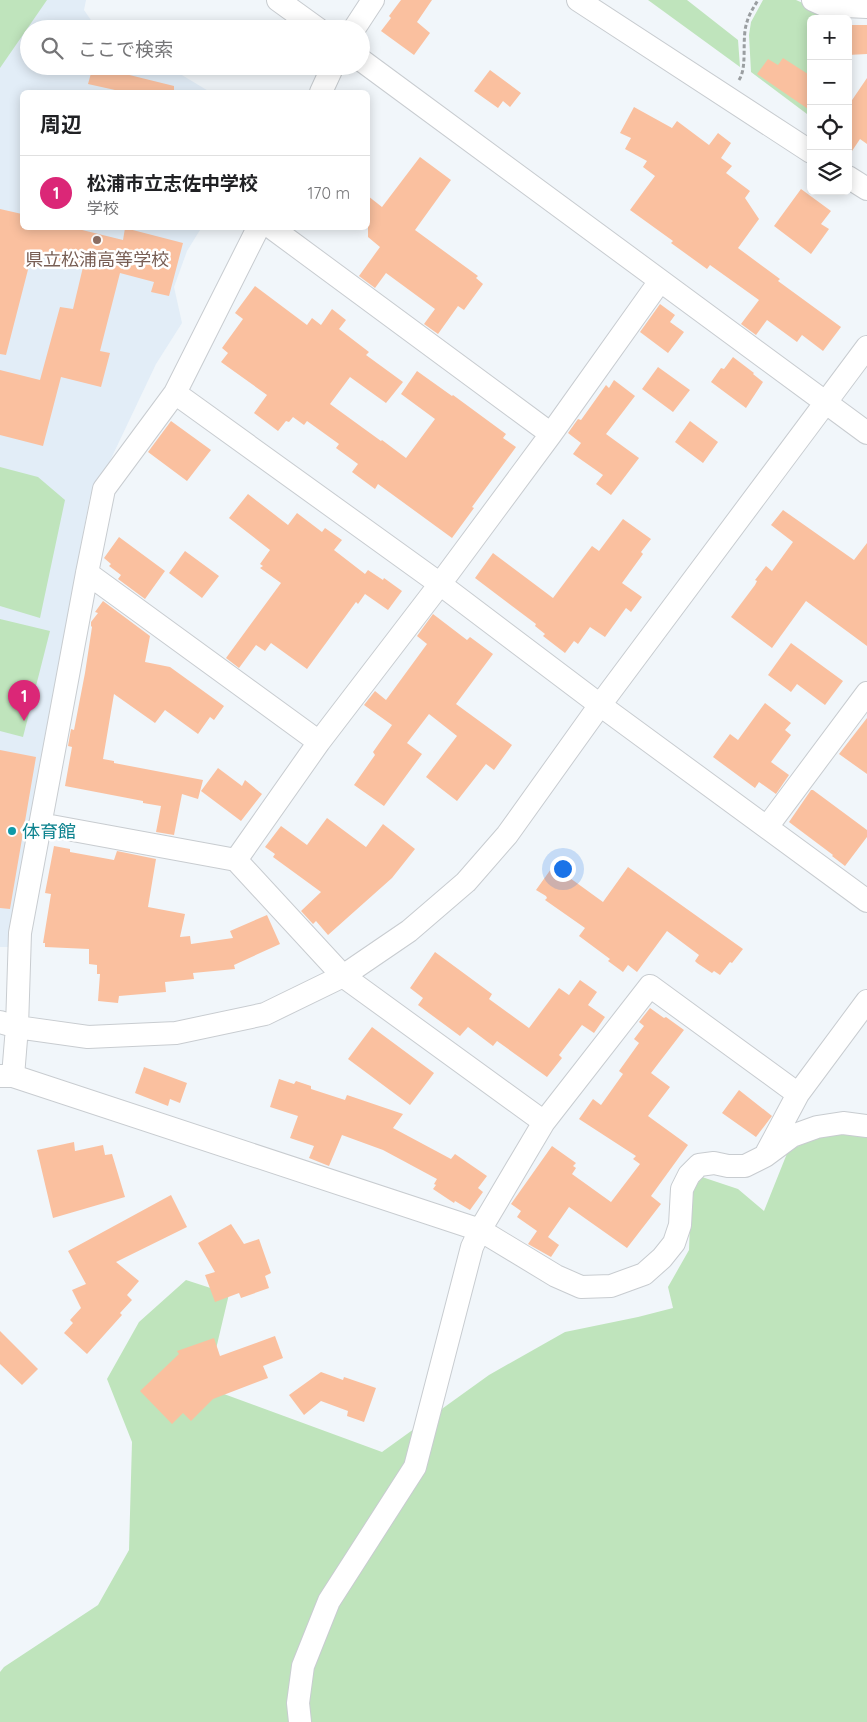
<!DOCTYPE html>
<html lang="ja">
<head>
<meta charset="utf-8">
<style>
	:root { --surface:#fff; --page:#f2f2f2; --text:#202124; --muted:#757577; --line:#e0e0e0; --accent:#db2777 }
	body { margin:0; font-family:Quicksand,"Noto Sans JP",sans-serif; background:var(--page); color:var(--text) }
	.controls { position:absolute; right:15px; top:15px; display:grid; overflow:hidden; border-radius:8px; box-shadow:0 2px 12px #0003 }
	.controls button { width:45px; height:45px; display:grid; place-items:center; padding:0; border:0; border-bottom:1px solid var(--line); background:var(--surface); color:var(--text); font:25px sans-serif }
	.you { position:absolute; left:562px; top:868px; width:18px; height:18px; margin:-12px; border:4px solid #fff; border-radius:50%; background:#1a73e8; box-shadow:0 0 0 8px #1a73e833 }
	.badge { display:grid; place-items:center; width:32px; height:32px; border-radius:50%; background:var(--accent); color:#fff; font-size:16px; font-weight:700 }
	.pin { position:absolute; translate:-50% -41px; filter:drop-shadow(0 1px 2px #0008) }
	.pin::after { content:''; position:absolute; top:26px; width:18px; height:15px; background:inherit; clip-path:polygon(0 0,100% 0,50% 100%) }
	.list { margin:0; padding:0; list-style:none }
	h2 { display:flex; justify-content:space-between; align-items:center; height:65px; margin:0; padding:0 20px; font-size:21px }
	h2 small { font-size:16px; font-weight:400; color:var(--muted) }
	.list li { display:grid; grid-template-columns:32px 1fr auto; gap:15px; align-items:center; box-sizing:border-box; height:75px; padding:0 20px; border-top:1px solid var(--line) }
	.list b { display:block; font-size:19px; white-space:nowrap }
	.list p { margin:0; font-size:16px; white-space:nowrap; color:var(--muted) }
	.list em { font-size:16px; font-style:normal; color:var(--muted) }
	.icon { flex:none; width:28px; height:28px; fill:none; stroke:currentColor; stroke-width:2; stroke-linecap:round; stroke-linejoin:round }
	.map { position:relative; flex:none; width:867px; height:1722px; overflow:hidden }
	.search { position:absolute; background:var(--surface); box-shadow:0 2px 12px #0003; left:20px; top:20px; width:350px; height:55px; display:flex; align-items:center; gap:12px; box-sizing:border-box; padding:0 18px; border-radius:28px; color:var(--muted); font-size:19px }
	.panel { position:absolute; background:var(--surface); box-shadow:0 2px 12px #0003; left:20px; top:90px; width:350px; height:140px; border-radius:8px }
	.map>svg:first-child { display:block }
	.built { fill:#e2edf7 }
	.green { fill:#bfe4bc }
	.building { fill:#fac09f }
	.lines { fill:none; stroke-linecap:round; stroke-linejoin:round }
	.minor-casing { stroke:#c8ccd0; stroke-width:24 }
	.path { stroke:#9a9ea1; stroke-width:3; stroke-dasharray:4 2.5; stroke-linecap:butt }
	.minor { stroke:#fff; stroke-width:22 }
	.education-dot { fill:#8d6e63; stroke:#fff; stroke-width:2 }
	.culture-dot { fill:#0f9aa8; stroke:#fff; stroke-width:2 }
	.labels { text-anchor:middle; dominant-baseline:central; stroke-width:5; stroke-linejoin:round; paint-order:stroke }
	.education-label { font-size:18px; fill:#785e54; stroke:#fff }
	.culture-label { font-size:18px; fill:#0d838f; stroke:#fff; text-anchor:start }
</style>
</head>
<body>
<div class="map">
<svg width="867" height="1722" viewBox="0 0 867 1722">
	<rect width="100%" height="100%" fill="#f1f6fa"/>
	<path class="built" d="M0,0h86l-2,10 13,19h-68v37h138l43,26h-188v136h177l1,2 -13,21 -13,36 8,36 -26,41 -47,99 -19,34 -50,265 -32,185h-8z"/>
	<path class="green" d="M0,0h47l-47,68z
		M648,0h39l51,40 2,27z
		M763,0h33l27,12 -2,7h-10v98l-60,-45 -2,-37 2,-13z
		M0,467l38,10 27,23 -25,118 -40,-12z
		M0,619l50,12 -27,106 -23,-6z
		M867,1132v590h-867v-50l4,-5 94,-62 31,-55 3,-108 -25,-63 32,-57 47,-42 43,14 -13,55 -3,41 169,62 107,-77 76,-43 73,-15 35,-9 -5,-21 21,-37 2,-57 11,-16 36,12 26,22 24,-60 36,-17z"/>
	<path class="building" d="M401,0h31l-15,22 13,11 -16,22 -33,-24 10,-13 -2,-2z
		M848,25h19v29l-19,1z
		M783,58l28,18v35l-54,-37 11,-15 10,6z
		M93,66l81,20v6h-50l-36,-8z
		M490,70l31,23 -11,14 -7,-6 -5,7 -24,-17z
		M867,78v66l-7,-5 -12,18v-51z
		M634,107l38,21 5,-7 32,24 9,-12 13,10 -10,15 11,8 -6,7 24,18 -5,7 14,21 -21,29 42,31 -2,2 63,46 -18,24 -21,-16 -5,7 -30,-22 -11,15 -15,-11 18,-24 -49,-35 -3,4 -36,-26 2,-2 -43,-31 25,-34 -12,-9 4,-6 -22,-12 6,-11 -11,-5z
		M420,157l31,23 -36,50 63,46 -2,2 7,6 -19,26 -6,-4 -20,28 -14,-10 11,-15 -49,-36 -11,15 -16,-12 21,-29 -12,-10v-41l14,11z
		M801,189l30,22 -10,13 8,5 -18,25 -37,-28z
		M0,209l22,5v14h52l49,12 2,-12 58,15 -14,53 -18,-4 3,-10 -34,-9 -20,78 10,2 -9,34 -40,-10 -18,69 -43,-11v-65l40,10 20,-73 13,2 10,-42 -41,-10 -1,4 -10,-3 -25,97 -6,-1z
		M255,286l52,39 5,-7 9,7 11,-16 14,11 -7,9 30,23 -3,3 37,27 -17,21 -36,-26 -20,27 51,37 1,-1 24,18 29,-39 -34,-25 16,-23 35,25 1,-1 53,39 -3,4 13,9 -44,60 2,1 -22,30 -74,-54 -3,5 -23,-17 6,-8 -22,-16 3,-4 -32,-23 -3,4 -11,-8 -4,5 -3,-1 -8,10 -24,-18 13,-18 -46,-33 7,-9 -6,-5 21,-29 -8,-6z
		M660,304l15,11 -5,7 14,10 -16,21 -28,-21z
		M733,357l21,16 -1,1 10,8 -17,26 -35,-26 10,-14 3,1z
		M658,367l32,23 -17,22 -31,-23z
		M614,380l21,16 -29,38 33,24 -28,37 -15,-11 7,-9 -30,-21 8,-11 -13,-10 10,-14 3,1 25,-35 3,3z
		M171,421l40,29 -24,31 -39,-29z
		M690,421l28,21 -15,21 -28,-21z
		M248,494l40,31 9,-12 25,19 3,-4 17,12 -8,10 31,24 3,-4 15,10 1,-2 18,13 -14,19 -23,-16 -7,10 -2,-2 -49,67 -36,-26 -6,8 -9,-6 -17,23 -13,-10 55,-75 -21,-15 3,-2 -3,-2 10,-14 -41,-32z
		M783,510l71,50 13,-17v103l-61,-45 -34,47 -41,-31 24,-32 2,-4 -2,-1 11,-14 6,5 21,-29 -22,-17z
		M623,519l28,20 -10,13 2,2 -21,29 20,14 -11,15 -5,-4 -21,29 -15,-10 -12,17 -4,-3 -9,12 -22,-17 2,-2 -10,-8 1,-2 -61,-46 18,-25 60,45 39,-52 7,5z
		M119,537l46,34 -20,28 -27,-20 3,-4 -12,-9 2,-2 -7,-6z
		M185,551l34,25 -17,22 -33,-25z
		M103,601l47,35 -5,26 25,5 54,39 -10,14 -4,-3 -12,17 -33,-24 -10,13 -41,-29 -11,65 11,2v2l89,17 -5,19 -16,-5 -8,41 -18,-3 5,-26 -18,-3v-2l-78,-15 7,-39 -4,-1 3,-17 3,1 11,-57 7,-46 -1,-1v-4l7,-9 -3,-1z
		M433,614l34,26 3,-3 23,17 -37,50 56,41 -18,25 -8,-6 -29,37 -31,-24 31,-41 -28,-22 -22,29 15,11 -38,52 -30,-21 21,-30 -2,-3 19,-27 -28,-20 11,-14 11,9 41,-56 -10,-8z
		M791,643l52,38 -18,24 -28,-21 -6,8 -23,-17z
		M765,703l26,20 -6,7 6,5 -20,27 18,13 -13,19 -17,-12 -4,6 -42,-31 17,-23 8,6z
		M867,718v56l-28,-20z
		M0,750l36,7 -26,152 -10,-1z
		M218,768l24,18 3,-6 17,14 -21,27 -40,-30z
		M811,790h2l54,40v7l-22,29 -13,-10 1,-1 -44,-33z
		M327,818l39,29 17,-23 32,25 -23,29 -64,57 -12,-14 -3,3 -12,-13 20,-19 -48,-35 2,-3 -10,-7 16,-21 26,19z
		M54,846l16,3v3l44,8 3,-9 39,8 -8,48 37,7 -5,23 10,-1 1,8 42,-6 -3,-7 37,-16 13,29 -46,21 1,4 -42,4 1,6 -29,3 1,10 -47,4 -1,7 -20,-2 2,-27h-3v-9l-8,-1v-15l-44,-2v-4h-2l8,-49 -6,-1z
		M628,867l115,82 -11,14 -2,-1 -10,13 -6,-4 -2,2 -15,-10 -2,-2 4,-6 -32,-24 -30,41 -9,-7 -5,7 -15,-11 2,-2 -31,-23 6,-8 -40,-28 2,-2 -1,-2 -10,-6 15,-21 10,7 2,-3 40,29z
		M435,952l57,42 -3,5 40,29 30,-40 10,7 11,-15 17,12 -9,13 17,12 -11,16 -12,-8 -23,30 3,3 -15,19 -50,-36 -4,5 -25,-19 -8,9 -42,-31 5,-7 -13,-10z
		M650,1008l14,10 2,-1 18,13 -33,43 19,14 -22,29 40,29 -37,51 10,8 -34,44 -58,-41 -21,30 11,8 -8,12 -23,-13 9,-13 -20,-14 4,-6 -10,-7 41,-58 24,17 -3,3 3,2 -4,6 39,28 29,-38 -7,-5 3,-3 -57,-37 14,-20 8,6 22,-31 -4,-3 20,-28 -5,-4 10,-13 -5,-4z
		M372,1027l62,46 -24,32 -62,-46z
		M144,1067l43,16 -7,20 -10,-4 -2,7 -33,-13z
		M279,1079l15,5 2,-3 15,5v3l34,11 2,-5 56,19 -10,14 58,31 4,-5 32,22 -9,12 5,4 -13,18 -15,-9 -1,2 -21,-14 3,-4 -2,-1 3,-5 -54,-29 -41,-15 -13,31 -20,-8 5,-12 -24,-8 8,-22 -28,-9z
		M739,1090l33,26 -16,21 -34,-24z
		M74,1142l1,9 28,-6 2,10 7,-1 13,43 -72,21 -16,-68z
		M171,1195l16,32 -71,35 23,19 -12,14 5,5 -12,13 2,2 -35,39 -23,-21 9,-10 -3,-3 11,-12 -9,-18 14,-6 -18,-33z
		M231,1224l13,20 15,-5 12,34 -6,3 4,12 -28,10 -2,-5 -24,9 -10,-27 10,-3 -17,-29z
		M0,1331l38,38 -16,16 -22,-21z
		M275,1336l8,22 -20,8 5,12 -55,21 -22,22 -8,-8 -11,11 -32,-33 39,-37 -2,-3 37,-13 6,18z
		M321,1372l22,8 1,-3 32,11 -12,34 -17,-6 1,-5 -27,-10 -17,14 -15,-20z"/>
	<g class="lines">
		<defs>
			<path id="minor" d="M278,0l40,29
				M578,0l233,152
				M813,0l11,5 43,2
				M354,29l19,-29
				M361,60l506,373
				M321,92l12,-26
				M848,177l19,12
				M272,228l279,206
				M175,393l265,191 160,121 267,196
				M87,573l232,169
				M40,824l196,36 107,116 201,146
				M767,827l100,-134
				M236,860l83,-118 121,-158 111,-150 109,-153
				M0,1022l17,5 71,10 88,-4 89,-19 78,-38 66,-45 57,-49 41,-47 93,-130 267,-358
				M0,1076h13l467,154 76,46 25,11 30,-1 33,-12 18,-16 12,-15 6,-18 2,-36 7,-14 10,-10 15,-2 14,3h17l20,-10 27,-20 25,-9 26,-4 24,3
				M13,1076l4,-49 3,-94 67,-360 17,-84 71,-96 83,-165
				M767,1152l31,-58 69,-93
				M300,1722l-2,-19 5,-37 26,-65 86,-134 57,-220 8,-17 64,-108 106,-136 148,108"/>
		</defs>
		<use href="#minor" class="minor-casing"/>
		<path class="path" d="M739,80c9,-14 2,-41 8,-58 2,-8 7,-15 11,-22"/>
		<use href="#minor" class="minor"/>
	</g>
	<circle class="education-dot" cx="97" cy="240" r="5"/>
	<circle class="culture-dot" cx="12" cy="831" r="5"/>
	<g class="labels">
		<g class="education-label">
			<text x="97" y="259">県立松浦高等学校</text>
		</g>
		<g class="culture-label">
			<text x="22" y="831">体育館</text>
		</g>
	</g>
</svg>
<div class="controls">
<button>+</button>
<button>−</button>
<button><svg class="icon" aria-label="locate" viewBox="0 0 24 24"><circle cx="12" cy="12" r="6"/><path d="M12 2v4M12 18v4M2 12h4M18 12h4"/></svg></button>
<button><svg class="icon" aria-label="layers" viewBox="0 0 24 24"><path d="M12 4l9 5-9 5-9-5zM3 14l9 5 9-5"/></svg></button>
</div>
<div class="you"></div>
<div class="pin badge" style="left:24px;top:721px">1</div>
<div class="search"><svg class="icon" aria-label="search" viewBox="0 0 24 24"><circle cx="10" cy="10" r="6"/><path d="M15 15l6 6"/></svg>ここで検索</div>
<section class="panel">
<h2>周辺<small></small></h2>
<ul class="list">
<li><span class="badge">1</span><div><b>松浦市立志佐中学校</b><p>学校</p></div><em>170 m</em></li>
</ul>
</section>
</div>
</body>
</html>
